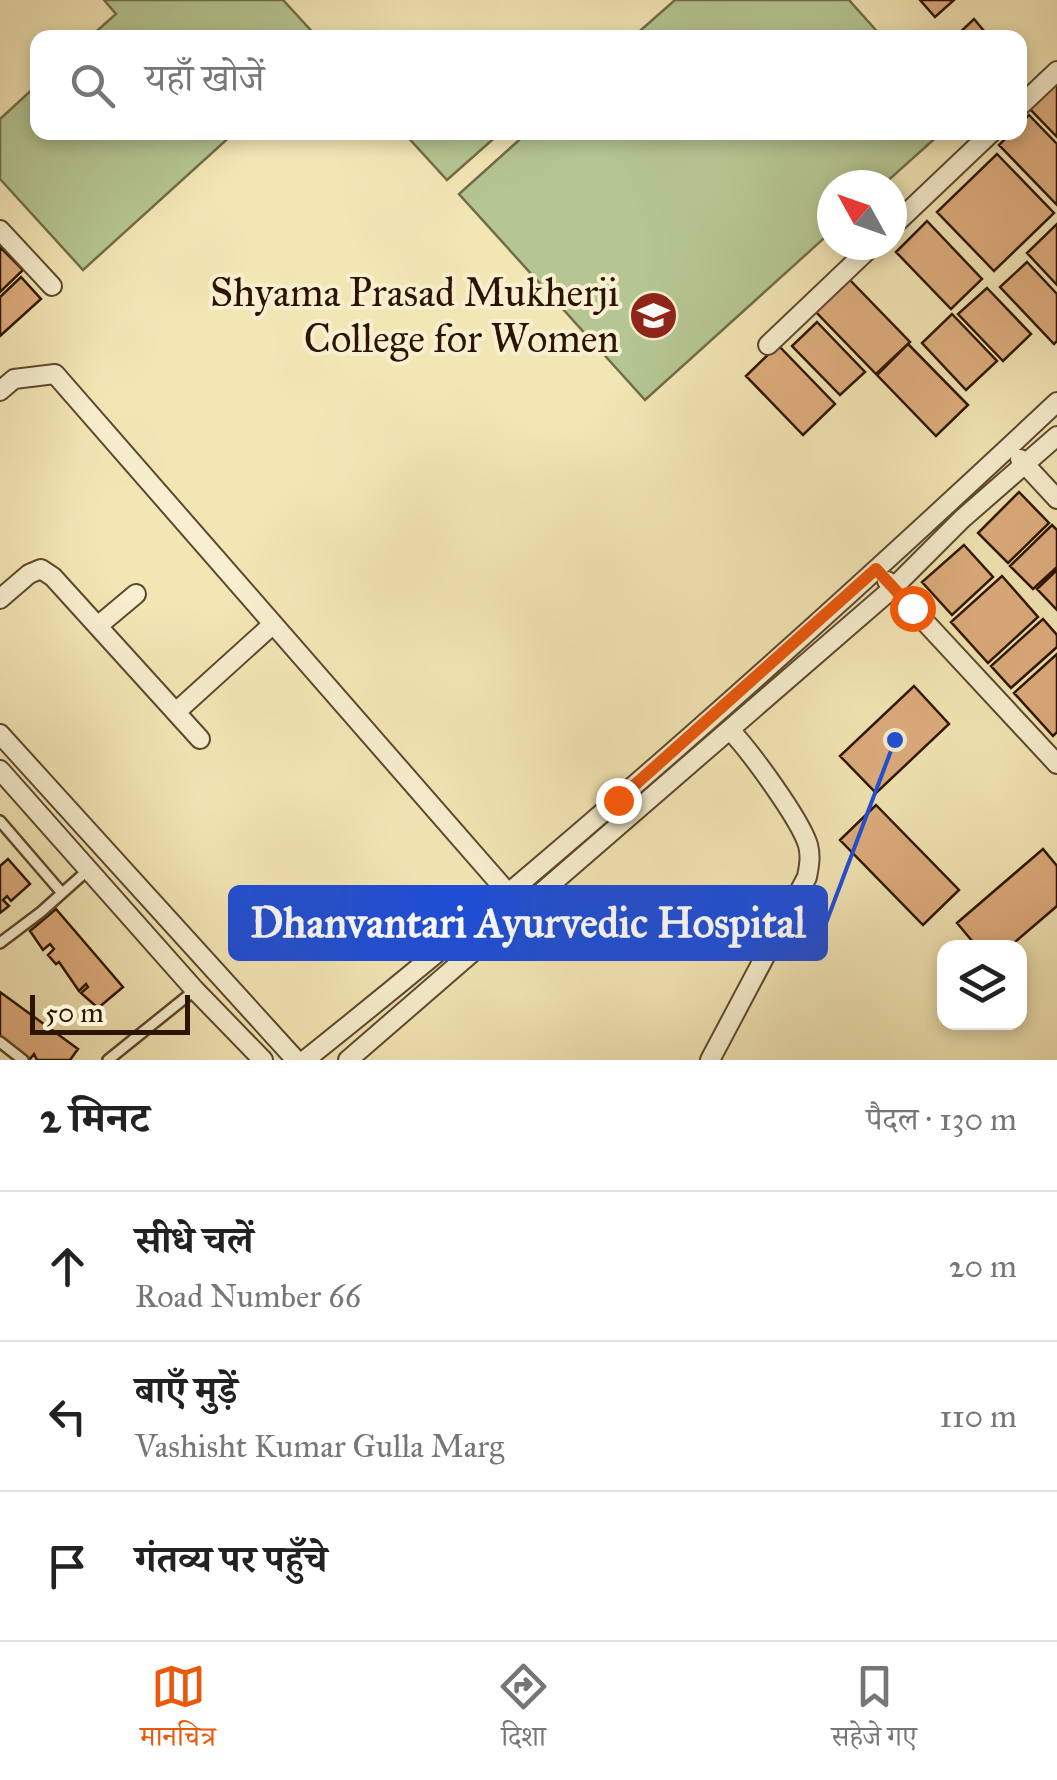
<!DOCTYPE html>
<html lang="hi">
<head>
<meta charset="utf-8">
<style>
	:root { --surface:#fff; --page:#f2f2f2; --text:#222; --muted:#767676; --line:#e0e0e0; --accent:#ea580c }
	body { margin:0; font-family:"IM FELL Great Primer","Noto Serif Devanagari",serif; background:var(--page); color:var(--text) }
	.controls { position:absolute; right:30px; bottom:30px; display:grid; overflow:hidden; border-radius:20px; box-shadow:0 5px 15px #0003 }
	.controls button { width:90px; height:90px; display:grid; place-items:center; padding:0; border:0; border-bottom:2px solid var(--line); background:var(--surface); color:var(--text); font:50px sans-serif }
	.compass { position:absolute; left:817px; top:170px; width:90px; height:90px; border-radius:50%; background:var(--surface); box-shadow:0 5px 15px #0003; rotate:310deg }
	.scale { position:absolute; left:30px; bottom:25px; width:160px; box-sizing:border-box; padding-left:10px; border:5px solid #2d1400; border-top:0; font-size:28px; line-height:35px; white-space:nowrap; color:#2d1400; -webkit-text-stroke:8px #f7efcf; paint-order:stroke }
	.stop { position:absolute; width:30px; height:30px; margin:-22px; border:8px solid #ea580c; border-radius:50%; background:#fff }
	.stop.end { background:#ea580c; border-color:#fff; box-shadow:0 2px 10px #0008 }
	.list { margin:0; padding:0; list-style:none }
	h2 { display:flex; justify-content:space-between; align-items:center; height:130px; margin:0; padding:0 40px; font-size:42px }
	h2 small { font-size:32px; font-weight:400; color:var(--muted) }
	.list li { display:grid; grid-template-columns:65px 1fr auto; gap:30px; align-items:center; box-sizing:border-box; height:150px; padding:0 40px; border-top:2px solid var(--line) }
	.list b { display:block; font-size:38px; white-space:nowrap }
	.list p { margin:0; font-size:32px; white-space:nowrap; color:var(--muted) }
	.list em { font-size:32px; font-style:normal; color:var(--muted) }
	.icon { flex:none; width:55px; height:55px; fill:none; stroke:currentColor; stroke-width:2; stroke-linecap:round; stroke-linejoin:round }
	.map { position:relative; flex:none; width:1057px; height:1060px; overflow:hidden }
	.search { position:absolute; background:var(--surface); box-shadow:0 5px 15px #0003; left:30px; right:30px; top:30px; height:110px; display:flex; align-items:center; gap:25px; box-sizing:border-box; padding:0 35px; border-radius:20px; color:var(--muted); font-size:38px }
	.sheet { height:580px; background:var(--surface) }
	nav { display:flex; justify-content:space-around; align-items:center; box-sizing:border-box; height:140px; border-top:2px solid var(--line); background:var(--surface); font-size:28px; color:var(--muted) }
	nav a { display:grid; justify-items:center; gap:5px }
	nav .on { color:var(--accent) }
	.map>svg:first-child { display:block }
	.green { fill:#b5c692; stroke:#716d49; stroke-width:2.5 }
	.building { fill:#dead7d; stroke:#2d1400; stroke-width:2.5 }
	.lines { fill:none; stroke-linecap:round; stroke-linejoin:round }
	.lane-casing { stroke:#5e482d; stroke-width:14 }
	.street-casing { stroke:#5e482d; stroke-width:22 }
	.lane { stroke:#f7efcf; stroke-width:9 }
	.street { stroke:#f7efcf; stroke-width:18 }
	.route { stroke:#ea580c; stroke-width:12 }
	.labels { text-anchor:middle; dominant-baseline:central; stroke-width:8; stroke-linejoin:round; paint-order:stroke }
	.poi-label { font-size:40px; fill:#2d1400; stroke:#f7efcf; text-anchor:end }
	.leader { fill:none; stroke:#1d4ed8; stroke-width:4 }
	.callout-dot { fill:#1d4ed8; stroke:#f7efcf; stroke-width:4 }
	.callout { fill:#1d4ed8; stroke:#1d4ed8; stroke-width:4 }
	.callout-label { font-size:42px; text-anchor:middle; font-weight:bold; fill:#fff }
</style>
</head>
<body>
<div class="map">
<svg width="1057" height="1060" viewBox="0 0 1057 1060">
	<rect width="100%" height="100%" fill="#f3e6b5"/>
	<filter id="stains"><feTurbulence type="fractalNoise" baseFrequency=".002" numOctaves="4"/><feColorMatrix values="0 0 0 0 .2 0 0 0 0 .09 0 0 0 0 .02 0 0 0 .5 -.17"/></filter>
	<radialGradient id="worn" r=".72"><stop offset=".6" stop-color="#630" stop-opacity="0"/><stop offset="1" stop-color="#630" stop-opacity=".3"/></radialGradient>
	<path class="green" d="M104,0h179l34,37h-227l26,-23z
		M675,0h174l33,37h-249z
		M37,85l1,47 196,1 -151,137 -83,-91v-60z
		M404,133h96l-53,47z
		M527,133v-1l414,1 -58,52h-51v46l-187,169 -186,-206z"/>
	<path class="building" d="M920,0h34l-19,17z
		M974,19l16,19h-36z
		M1057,80v57l-29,-30z
		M1029,115l28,29v61l-58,-60 13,-13h8v-7z
		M997,154l57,59 -60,58 -57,-59z
		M927,221l55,58 -31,30 -55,-57z
		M1057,224v61l-30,-32z
		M0,247l23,23 -23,22z
		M1027,262l30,32v47l-3,3 -54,-57z
		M21,277l20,22 -41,37v-39z
		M847,277l63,65 -34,32 -62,-64z
		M987,288l44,46 -28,27 -45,-47z
		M952,314l45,47 -31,29 -44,-47z
		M817,322l48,50 -25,23 -48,-49z
		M908,344l60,61 -32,31 -59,-61z
		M778,345l57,59 -32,31 -57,-59z
		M1019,492l30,31 -41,40 -30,-30z
		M1052,525l5,5v37l-24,22 -23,-23z
		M964,545l29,32 -41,38 -30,-33z
		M1057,570v40l-20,-21z
		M1002,576l36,41 -50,46 -37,-41z
		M1043,619l14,16v12l-46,41 -20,-22z
		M1057,654v78l-4,4 -39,-43z
		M914,686l35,38 -73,69 -36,-37z
		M876,805l83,85 -36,35 -83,-85z
		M1043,849l14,17v40l-49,42h-30l-21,-25z
		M8,859l22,25 -19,17 -4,-5 -4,4 6,6 -9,7v-47z
		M56,909l67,78 -25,21 -17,-15 7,-6 -2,-3 -7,7 -20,-29 -3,2 -8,-9 6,-6 -4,-5 -7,6 -13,-19z
		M0,992l78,57 -8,11h-33l-3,-6 -4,5 -30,-22z"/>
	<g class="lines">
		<defs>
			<path id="lane" d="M0,821l62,72
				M0,943l41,-31 47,-42
				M0,1042l23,18
				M108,1060l87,-70"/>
			<path id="street" d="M1020,106l37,-35
				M892,227l100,-95
				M0,230l52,56
				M768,345l105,-100
				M0,391l14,-12 41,-5 460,527
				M1020,459l37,40
				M887,581l170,183
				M0,599l29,-25 12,-5 12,8 147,162
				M99,625l37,-31
				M176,712l96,-87
				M0,734l296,326
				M0,770l195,220 68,70
				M305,1060c261,-208 509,-430 752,-658
				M348,1060l545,-472 69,-69 95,-83
				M710,1060l97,-183c2,-11 4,-20 1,-32 -8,-26 -58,-94 -78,-115"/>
		</defs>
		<use href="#lane" class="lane-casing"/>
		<use href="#street" class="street-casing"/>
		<use href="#lane" class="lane"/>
		<use href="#street" class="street"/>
	</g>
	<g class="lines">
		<path class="route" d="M618,800l258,-231 36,39"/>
	</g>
	<defs>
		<symbol id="university-disc" viewBox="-11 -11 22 22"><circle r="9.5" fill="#8f2418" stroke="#f7efcf"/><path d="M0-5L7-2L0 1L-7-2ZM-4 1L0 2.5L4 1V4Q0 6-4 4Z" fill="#fff"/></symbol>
	</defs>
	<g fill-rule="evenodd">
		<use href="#university-disc" x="626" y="288" width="55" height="55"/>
	</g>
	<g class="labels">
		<g class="poi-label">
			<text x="619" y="292">Shyama Prasad Mukherji<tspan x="619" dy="46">College for Women</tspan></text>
		</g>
	</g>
	<path class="leader" d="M895 740L826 923"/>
	<circle class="callout-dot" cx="895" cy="740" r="10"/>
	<rect class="callout" x="230" y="887" width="596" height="72" rx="10"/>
	<g class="callout-label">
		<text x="528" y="937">Dhanvantari Ayurvedic Hospital</text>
	</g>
	<rect width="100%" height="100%" filter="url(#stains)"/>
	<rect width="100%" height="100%" fill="url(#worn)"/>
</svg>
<div class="controls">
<button><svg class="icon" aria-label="layers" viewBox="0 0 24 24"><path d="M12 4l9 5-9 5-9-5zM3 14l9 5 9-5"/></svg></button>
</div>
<svg class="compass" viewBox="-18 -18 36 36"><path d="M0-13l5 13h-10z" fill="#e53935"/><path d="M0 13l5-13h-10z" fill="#767676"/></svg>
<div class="scale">50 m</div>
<div class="stop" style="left:912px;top:608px"></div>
<div class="stop end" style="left:618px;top:800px"></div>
<div class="search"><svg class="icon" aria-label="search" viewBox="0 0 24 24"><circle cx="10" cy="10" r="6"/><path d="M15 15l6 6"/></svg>यहाँ खोजें</div>
</div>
<section class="sheet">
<h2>2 मिनट<small>पैदल · 130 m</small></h2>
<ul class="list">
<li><svg class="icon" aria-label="ahead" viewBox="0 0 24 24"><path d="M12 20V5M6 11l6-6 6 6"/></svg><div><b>सीधे चलें</b><p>Road Number 66</p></div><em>20 m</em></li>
<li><svg class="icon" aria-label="left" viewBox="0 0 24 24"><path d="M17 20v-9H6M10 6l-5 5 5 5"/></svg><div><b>बाएँ मुड़ें</b><p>Vashisht Kumar Gulla Marg</p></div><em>110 m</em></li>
<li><svg class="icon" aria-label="arrive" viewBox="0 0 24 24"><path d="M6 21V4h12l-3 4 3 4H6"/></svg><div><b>गंतव्य पर पहुँचे</b></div></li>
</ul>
</section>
<nav>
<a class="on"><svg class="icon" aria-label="map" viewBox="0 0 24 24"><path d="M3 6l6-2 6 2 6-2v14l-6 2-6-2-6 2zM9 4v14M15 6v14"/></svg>मानचित्र</a>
<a><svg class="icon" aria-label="directions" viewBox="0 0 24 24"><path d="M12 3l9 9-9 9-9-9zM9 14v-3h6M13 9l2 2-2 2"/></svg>दिशा</a>
<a><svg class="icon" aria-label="saved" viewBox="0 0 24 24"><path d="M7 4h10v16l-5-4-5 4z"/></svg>सहेजे गए</a>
</nav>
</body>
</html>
